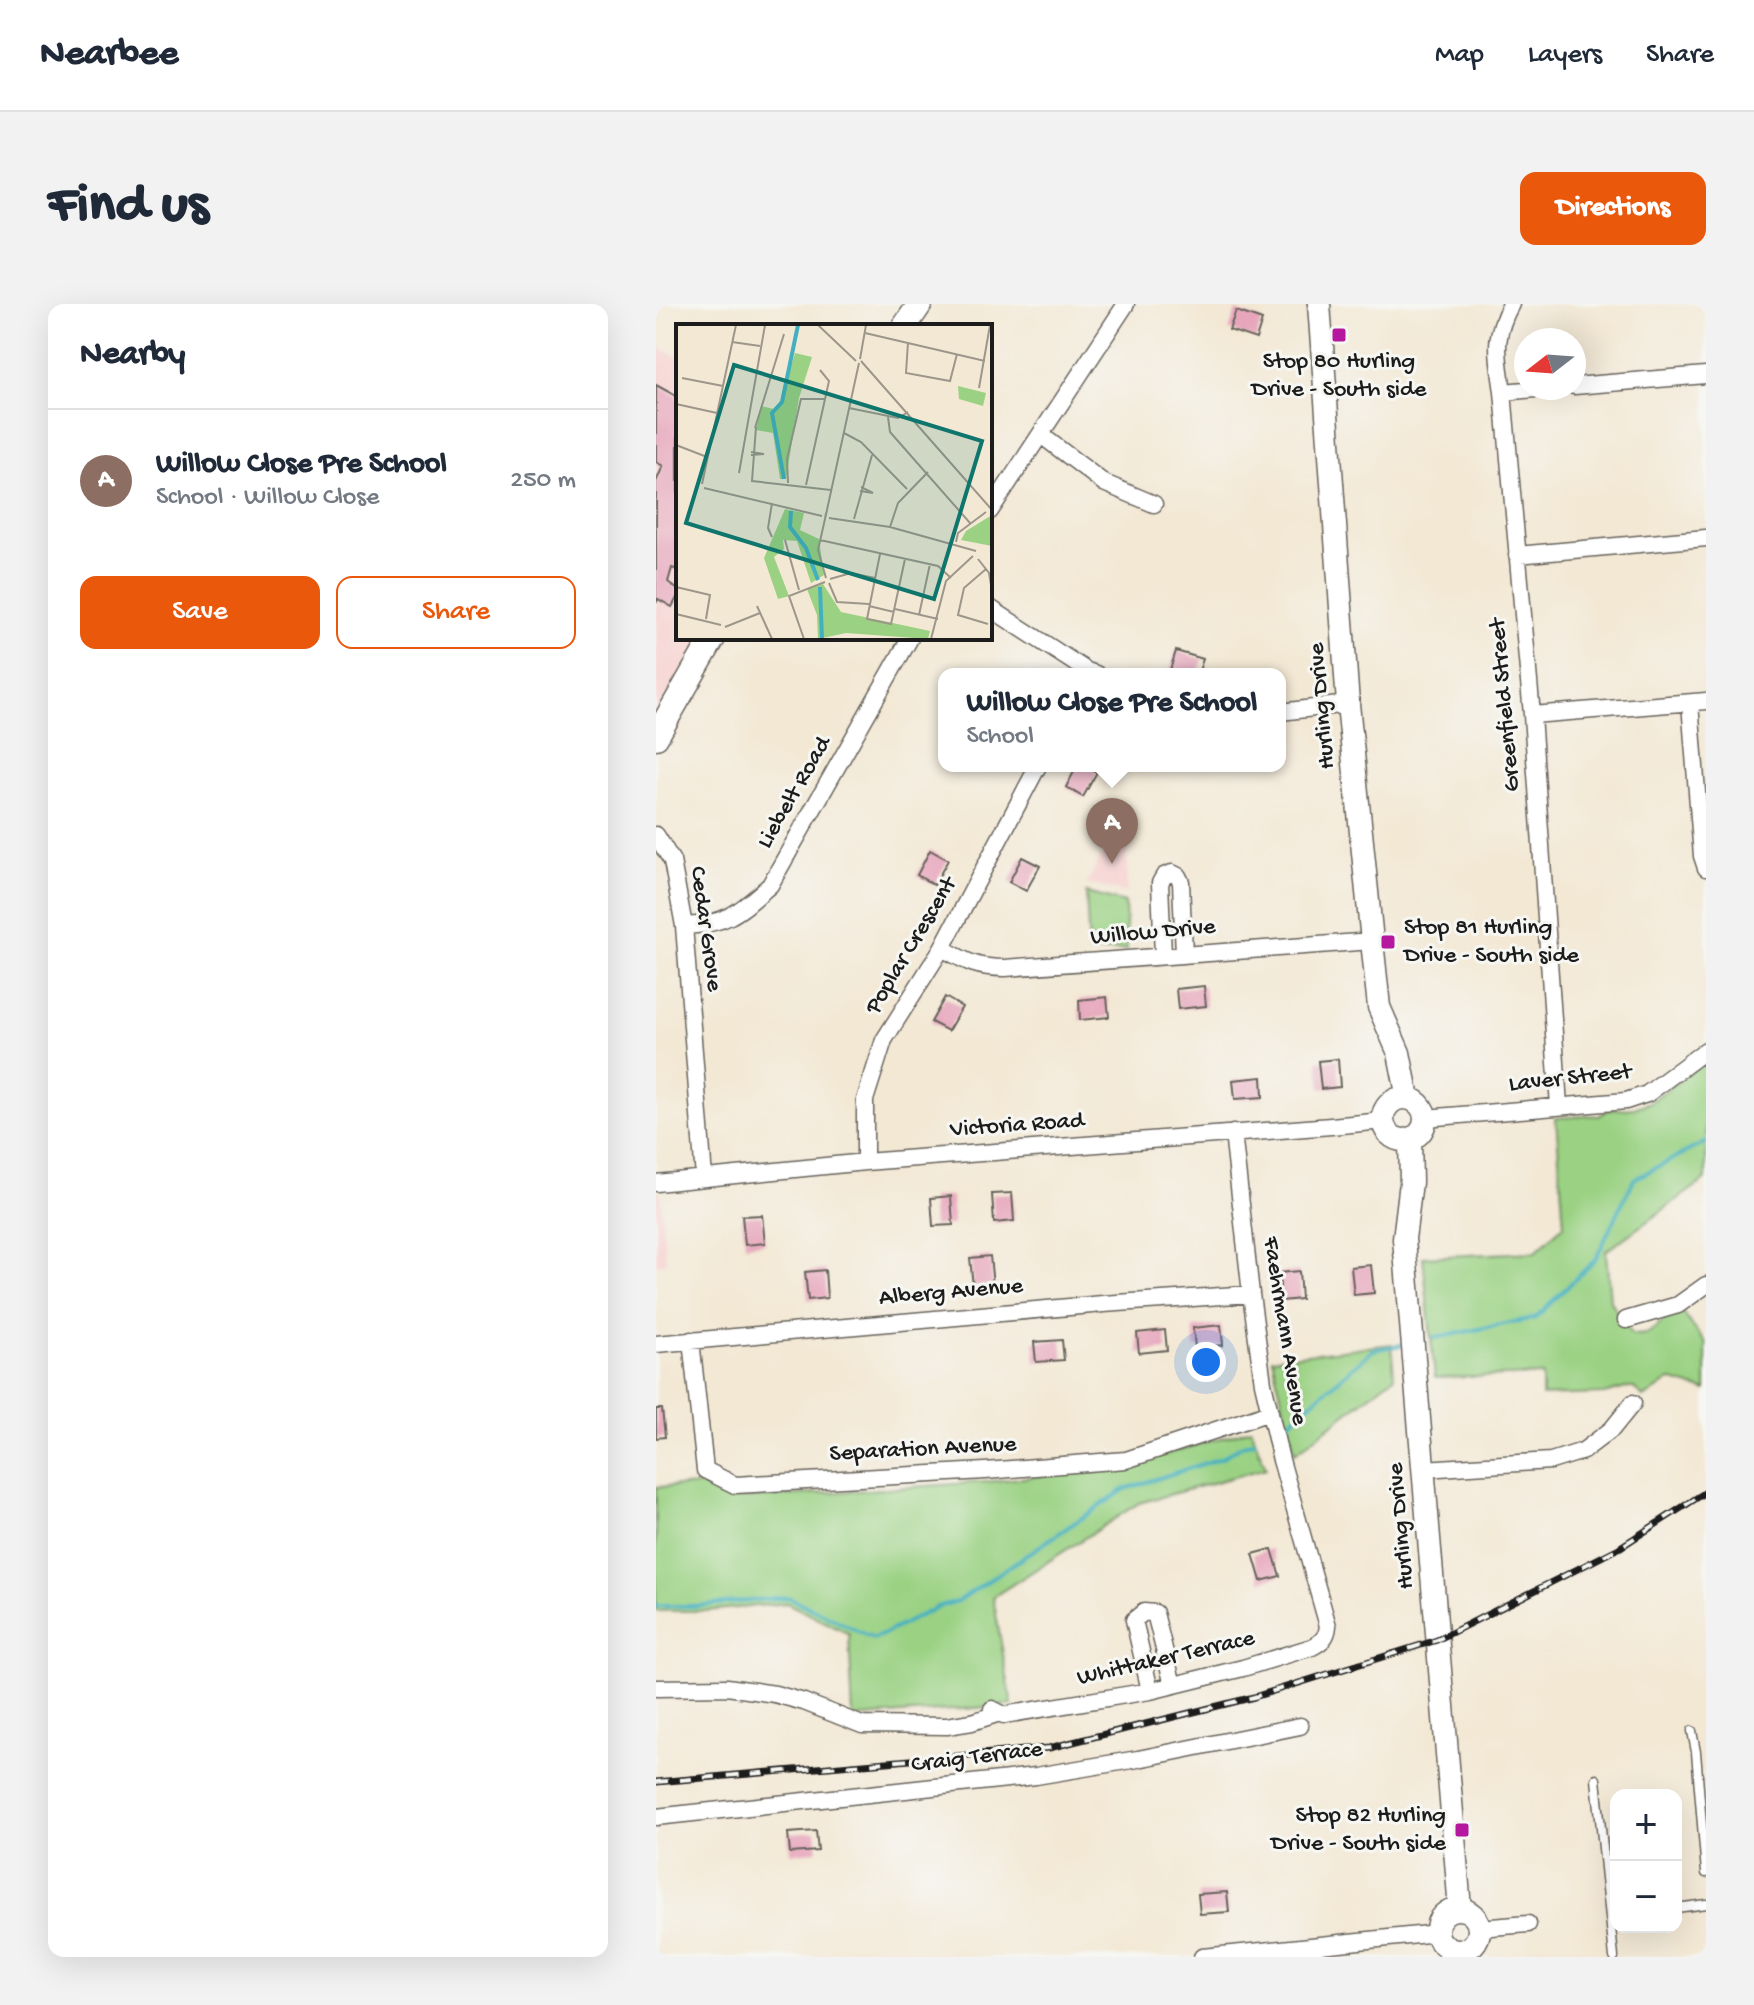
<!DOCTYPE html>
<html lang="en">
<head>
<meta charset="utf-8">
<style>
	:root { --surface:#fff; --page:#f2f2f3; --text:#1f2937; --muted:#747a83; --line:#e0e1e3; --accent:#ea580c }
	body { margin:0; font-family:"Gochi Hand",sans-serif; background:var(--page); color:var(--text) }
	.controls { position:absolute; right:24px; bottom:24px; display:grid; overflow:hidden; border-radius:16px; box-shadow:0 8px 32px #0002 }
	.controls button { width:72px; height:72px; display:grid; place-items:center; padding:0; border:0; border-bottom:2px solid var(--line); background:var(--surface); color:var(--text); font:40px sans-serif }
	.compass { position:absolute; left:858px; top:24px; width:72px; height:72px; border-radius:50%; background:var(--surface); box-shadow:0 8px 32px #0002; rotate:253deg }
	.you { position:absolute; left:550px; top:1058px; width:28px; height:28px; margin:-20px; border:6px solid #fff; border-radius:50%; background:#1a73e8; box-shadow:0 0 0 12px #1a73e833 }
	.badge { display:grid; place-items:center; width:52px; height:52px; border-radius:50%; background:var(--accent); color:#fff; font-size:26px; font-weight:700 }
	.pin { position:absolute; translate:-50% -66px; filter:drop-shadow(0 2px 4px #0008) }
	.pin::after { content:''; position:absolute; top:42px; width:28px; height:24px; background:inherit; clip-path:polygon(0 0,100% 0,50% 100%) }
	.popup { position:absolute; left:282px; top:364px; width:348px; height:104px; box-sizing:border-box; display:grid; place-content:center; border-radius:16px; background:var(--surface); filter:drop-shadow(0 2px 6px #0005); font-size:26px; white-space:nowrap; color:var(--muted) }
	.popup b { font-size:30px; color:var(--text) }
	.popup::after { content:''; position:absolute; left:50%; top:100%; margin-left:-16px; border:16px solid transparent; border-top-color:var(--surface) }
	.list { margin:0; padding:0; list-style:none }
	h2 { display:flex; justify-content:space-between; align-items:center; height:104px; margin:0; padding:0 32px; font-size:34px }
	h2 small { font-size:26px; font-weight:400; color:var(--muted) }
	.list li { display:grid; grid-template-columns:52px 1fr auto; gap:24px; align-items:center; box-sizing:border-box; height:144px; padding:0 32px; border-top:2px solid var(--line) }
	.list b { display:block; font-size:30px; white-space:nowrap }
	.list p { margin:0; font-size:26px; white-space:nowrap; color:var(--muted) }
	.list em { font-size:26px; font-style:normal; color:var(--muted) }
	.actions { display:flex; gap:16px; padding:24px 32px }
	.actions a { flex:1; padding:18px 0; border:2px solid var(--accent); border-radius:16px; text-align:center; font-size:28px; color:var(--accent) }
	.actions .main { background:var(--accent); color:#fff }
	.map { position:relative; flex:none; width:1050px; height:1653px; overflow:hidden; border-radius:16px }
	header { display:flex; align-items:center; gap:48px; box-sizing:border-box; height:112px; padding:0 40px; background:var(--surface); border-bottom:2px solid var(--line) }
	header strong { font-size:38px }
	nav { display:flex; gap:44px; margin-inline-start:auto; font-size:28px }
	.intro { display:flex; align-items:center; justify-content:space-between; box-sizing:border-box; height:192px; padding:0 48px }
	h1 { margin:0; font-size:56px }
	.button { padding:20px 36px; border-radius:16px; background:var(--accent); color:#fff; font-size:28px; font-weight:700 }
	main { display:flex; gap:48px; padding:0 48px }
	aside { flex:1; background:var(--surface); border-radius:16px; box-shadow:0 8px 32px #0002 }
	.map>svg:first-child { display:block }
	.built { fill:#f7d0cf }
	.green { fill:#9ad182; stroke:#5b764f; stroke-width:2 }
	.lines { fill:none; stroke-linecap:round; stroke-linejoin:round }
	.stream { stroke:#42b0bf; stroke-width:4 }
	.building { fill:#e7a6bc }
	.lane-casing { stroke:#67635c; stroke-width:11 }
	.street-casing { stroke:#67635c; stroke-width:19 }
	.secondary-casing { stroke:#67635c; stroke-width:25 }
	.primary-casing { stroke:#67635c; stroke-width:27 }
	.lane { stroke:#fff; stroke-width:8 }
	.street { stroke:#fff; stroke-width:16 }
	.secondary { stroke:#fff; stroke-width:22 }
	.primary { stroke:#fff; stroke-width:24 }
	.rail-casing { stroke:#1c1c1c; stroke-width:7 }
	.rail { stroke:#f6f6f2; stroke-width:4; stroke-dasharray:12; stroke-linecap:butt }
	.poi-dot { fill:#b5179e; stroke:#f6f6f2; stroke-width:3 }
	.labels { text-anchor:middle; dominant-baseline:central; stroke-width:6; stroke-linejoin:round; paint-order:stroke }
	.poi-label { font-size:24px; fill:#1c1c1c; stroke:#f6f6f2 }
	.street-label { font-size:24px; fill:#1c1c1c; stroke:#f6f6f2 }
	.inset-river { fill:none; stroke:#42b0bf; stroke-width:4 }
	.inset-road { fill:none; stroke:#9d968a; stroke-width:2 }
	.view { fill:#0f766e; fill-opacity:0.15; stroke:#0f766e; stroke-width:4 }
	.inset-edge { fill:none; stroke:#1c1c1c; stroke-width:4 }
</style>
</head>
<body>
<header>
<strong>Nearbee</strong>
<nav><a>Map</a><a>Layers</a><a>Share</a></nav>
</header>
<div class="intro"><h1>Find us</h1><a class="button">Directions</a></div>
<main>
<aside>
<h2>Nearby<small></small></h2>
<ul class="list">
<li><span class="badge" style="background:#8d6e63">A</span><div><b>Willow Close Pre School</b><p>School · Willow Close</p></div><em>250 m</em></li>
</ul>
<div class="actions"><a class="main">Save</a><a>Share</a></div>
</aside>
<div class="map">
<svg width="1050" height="1653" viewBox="0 0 1050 1653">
	<rect width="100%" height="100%" fill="#f6f6f2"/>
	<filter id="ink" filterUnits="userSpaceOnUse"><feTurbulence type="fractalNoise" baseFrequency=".0125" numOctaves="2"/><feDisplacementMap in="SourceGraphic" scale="16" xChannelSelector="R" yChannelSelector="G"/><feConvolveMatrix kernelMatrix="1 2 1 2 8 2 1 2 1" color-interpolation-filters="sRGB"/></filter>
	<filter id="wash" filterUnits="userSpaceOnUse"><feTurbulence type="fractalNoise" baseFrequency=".006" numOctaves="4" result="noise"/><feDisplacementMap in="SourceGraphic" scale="32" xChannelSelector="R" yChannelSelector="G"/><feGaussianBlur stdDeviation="1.8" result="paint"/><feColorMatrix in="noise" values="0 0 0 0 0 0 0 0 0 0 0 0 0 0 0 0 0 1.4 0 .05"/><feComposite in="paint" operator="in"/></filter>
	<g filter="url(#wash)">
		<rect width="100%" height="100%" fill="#f3e8d4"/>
		<path class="built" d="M0,42l22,11v281h23l-45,78z
			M454,533l17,7v49l-40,-9z
			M4,886l6,73 -10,1v-73z"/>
		<path class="green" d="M430,589l39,10 2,47 -38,2z
			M1050,757v118l-100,72 4,50 21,33c18,3 18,-2 31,-12 6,-5 12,-9 18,-13l26,35v47l-36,-11 -26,18 -10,-10h-8l-22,6 -62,2v-21l-107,3 -12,-121 112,-5 29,-27 -8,-107 44,-3 8,-5 26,-2 16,-6z
			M736,1040l2,33 -99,76 -23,-95z
			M595,1125l15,39 -127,35 -146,94 19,108 -159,13 -4,-84 -62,-31 -81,8h-50v-124l55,-2 24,14 249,-17 138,-15z"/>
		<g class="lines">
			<path class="stream" d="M778,1034l101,-20 60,-58 39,-81 72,-37
				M633,1118l84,-72 28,-5
				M0,1302h38l94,-9 86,42 63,-32 21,-6 167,-112 96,-31 20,-12 14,-5"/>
		</g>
		<g id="blocks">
			<path class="building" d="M580,7l26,9 -6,19 -27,-9z
				M0,81l22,12v173l-6,-2 -4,14 10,8v6l-6,11 -14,-8 -2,4v-121l7,-16 -7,-4z
				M520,347l27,8 -5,15h-14l-14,-4z
				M421,462h9l11,6 -14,25 -17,-10z
				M274,546l18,10 -14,25 -17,-10z
				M366,553l18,9 -14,25 -17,-9z
				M548,682l2,20 -28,3 -2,-20z
				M289,693l17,10 -14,24 -17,-9z
				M451,693l2,20 -29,3 -1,-20z
				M682,755l2,28 -19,2 -3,-28z
				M606,773l1,20 -28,2 -2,-19z
				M356,889l2,28 -20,2 -2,-29z
				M295,892l2,29 -20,1 -2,-28z
				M106,911l3,28 -20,2 -3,-29z
				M334,952l3,29 -20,1 -3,-28z
				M715,961l3,28 -20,2 -3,-28z
				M169,966l2,28 -19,2 -3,-28z
				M643,967l2,28 -20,2 -2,-28z
				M565,1021l2,20 -28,3 -2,-20z
				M509,1026l2,20 -28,3 -2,-20z
				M406,1036l2,20 -28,2 -2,-20z
				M0,1105h6l3,28 -9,1z
				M616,1245l8,27 -19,5 -8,-27z
				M160,1527l2,20 -28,2 -2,-20z
				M571,1588l2,20 -29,2 -2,-20z"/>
		</g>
	</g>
	<g filter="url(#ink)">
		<use href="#blocks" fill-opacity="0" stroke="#67635c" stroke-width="2"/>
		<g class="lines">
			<defs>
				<path id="lane" d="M1036,1427l4,21 10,121
					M940,1475l18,178
					M1020,1604l30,-4"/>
				<path id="street" d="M855,0c-19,35 -13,50 -8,88l29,323 27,391
					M918,82l132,-11
					M847,88l43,-4
					M385,131l63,48 50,21
					M334,207l136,-207
					M861,251l189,-17
					M334,304l97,63 9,3
					M1034,399l12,153 4,12
					M624,408l68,-8
					M876,411l174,-14
					M0,531l16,26 12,65 20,252
					M28,622c44,-2 54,-13 86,-41l140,-247
					M286,644c25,14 34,20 63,20l367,-27
					M507,652l-3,-73 4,-7 8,-3 6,3 3,6 3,72
					M769,814l201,-17 21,-7 59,-44
					M209,858v-62l19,-60 58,-92 96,-182
					M0,879l209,-21 466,-36 52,-5
					M970,1016l52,-15 28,-20
					M35,1036l14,130 30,15 250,-14 141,-11 144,-48
					M0,1040l447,-40 148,-10
					M767,1165l128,-8 32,-10 29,-22 21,-26
					M0,1384l71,-1 48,7 29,8 58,23 85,1 25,-4 28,-9
					M494,1387l-16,-71 10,-8 11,1 18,72
					M336,1405l12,6 146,-24 93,-23 69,-21c10,-5 15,-10 16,-21l-47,-166 -18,-77 -12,-89 -18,-161
					M0,1513l380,-41 102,-17 162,-33
					M823,1624l49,-4
					M546,1653l236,-24"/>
				<path id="secondary" d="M663,0l29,400 24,237 7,66 20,46 9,45
					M727 815a21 21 0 1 1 42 0a21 21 0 1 1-42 0Z
					M754,835l1,43 -7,57 56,670
					M781 1626a21 21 0 1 1 42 0a21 21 0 1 1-42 0Z"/>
				<path id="primary" d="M249,22l15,-22
					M0,433l57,-99"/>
			</defs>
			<use href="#lane" class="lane-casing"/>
			<use href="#street" class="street-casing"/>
			<use href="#secondary" class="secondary-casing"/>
			<use href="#primary" class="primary-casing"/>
			<use href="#lane" class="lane"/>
			<use href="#street" class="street"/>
			<use href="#secondary" class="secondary"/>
			<use href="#primary" class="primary"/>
			<defs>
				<path id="rail" d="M0,1478l393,-34 205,-51 183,-57 182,-92 87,-56"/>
			</defs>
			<use href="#rail" class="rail-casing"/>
			<use href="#rail" class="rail"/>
		</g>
	</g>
	<g class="poi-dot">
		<rect x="675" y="23" width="16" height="16" rx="4"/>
		<rect x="724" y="630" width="16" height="16" rx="4"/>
		<rect x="798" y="1518" width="16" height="16" rx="4"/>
	</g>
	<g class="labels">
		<g class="poi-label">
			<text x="683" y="58">Stop 80 Hurling<tspan x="683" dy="28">Drive - South side</tspan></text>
			<text x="748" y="624" text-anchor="start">Stop 81 Hurling<tspan x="748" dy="28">Drive - South side</tspan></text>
			<text x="790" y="1512" text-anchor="end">Stop 82 Hurling<tspan x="790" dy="28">Drive - South side</tspan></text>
		</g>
		<g class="street-label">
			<text transform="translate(850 401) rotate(-95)">Greenfield Street</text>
			<text transform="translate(667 402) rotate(-95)">Hurling Drive</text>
			<text transform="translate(139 489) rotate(-60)">Liebelt Road</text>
			<text transform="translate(49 625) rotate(82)">Cedar Grove</text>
			<text transform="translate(497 629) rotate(-5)">Willow Drive</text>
			<text transform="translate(256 642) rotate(-59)">Poplar Crescent</text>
			<text transform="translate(914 775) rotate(-6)">Laver Street</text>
			<text transform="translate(361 822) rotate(-4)">Victoria Road</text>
			<text transform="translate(295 989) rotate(-5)">Alberg Avenue</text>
			<text transform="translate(628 1027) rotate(81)">Faehrmann Avenue</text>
			<text transform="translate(267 1146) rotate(-3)">Separation Avenue</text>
			<text transform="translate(746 1222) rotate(-95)">Hurling Drive</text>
			<text transform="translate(510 1355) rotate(-13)">Whittaker Terrace</text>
			<text transform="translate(321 1454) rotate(-7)">Craig Terrace</text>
		</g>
	</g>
	<g transform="translate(20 20)">
		<rect width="316" height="316" fill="#f3e8d4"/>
		<path d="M119,29l17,4 -13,41 -13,81h-6l-7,-46 -17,-3 5,-24 13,3 7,-8zM282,62l28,7 -3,13 -24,-7zM109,185l19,4 -4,17 19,9 5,36 -13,8 -14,-42 -14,-1 1,9 -10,8 15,39 -11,3 -14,-41zM316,191v31l-31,-6 5,-9zM147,260l18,28 89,19 -2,8 -82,-6 -28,6 -1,-24 -10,-26z" fill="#9ad182"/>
		<path class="inset-river" d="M108,155l-12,-66 10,-11 16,-77M115,187l-1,16 16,21 12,32M144,263l2,52"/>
		<path class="inset-road" d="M142,1l38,36M189,9l120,28M56,18l28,4M232,18l-2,31 44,8 7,-27M184,35l6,-34M185,37l131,149M6,54l41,8M303,64l11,-63M0,80l41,9M173,84l49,10 10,-6M212,93l2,15 80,91M80,103l-4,54 79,9M79,104l29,-94M168,109l17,9 46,47M0,121l31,12M75,131l13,-1 -13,-2M63,149l26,-148M112,159l-1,-24 14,-60h24M26,160l34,-159M130,161l23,-104 -9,-11M28,164l118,28M184,167l13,2 -12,-6M96,179l-4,25 4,9M150,189l-1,6 34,-156M153,194l61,9 86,24M149,195l-7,31 8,28M178,195l18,-64M214,203l8,-24 30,-31M109,216l14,50M144,216l118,26 13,12M280,218l2,-9 28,-21M204,230l-13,65 24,5 14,-65M302,235l11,14 3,18M310,245l-22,19 -6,27 30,9M154,255l21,-6 24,5M153,259l8,19 32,2M0,263l34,8 -4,24M81,282l15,33M193,282l25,6M219,285l43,10M0,290l45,11M243,291l11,-51M49,303l35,-14M128,315l-15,-43 36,-14M255,315l15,-58 27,-25"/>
		<path class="view" d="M58,41l248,76 -48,158 -248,-76z"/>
		<rect width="316" height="316" class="inset-edge"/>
	</g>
</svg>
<div class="controls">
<button>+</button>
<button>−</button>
</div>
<svg class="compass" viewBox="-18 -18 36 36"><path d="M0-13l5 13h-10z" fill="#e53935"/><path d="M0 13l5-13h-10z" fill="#747a83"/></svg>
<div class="you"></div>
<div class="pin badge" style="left:456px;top:560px;background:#8d6e63">A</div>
<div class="popup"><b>Willow Close Pre School</b>School</div>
</div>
</main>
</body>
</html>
